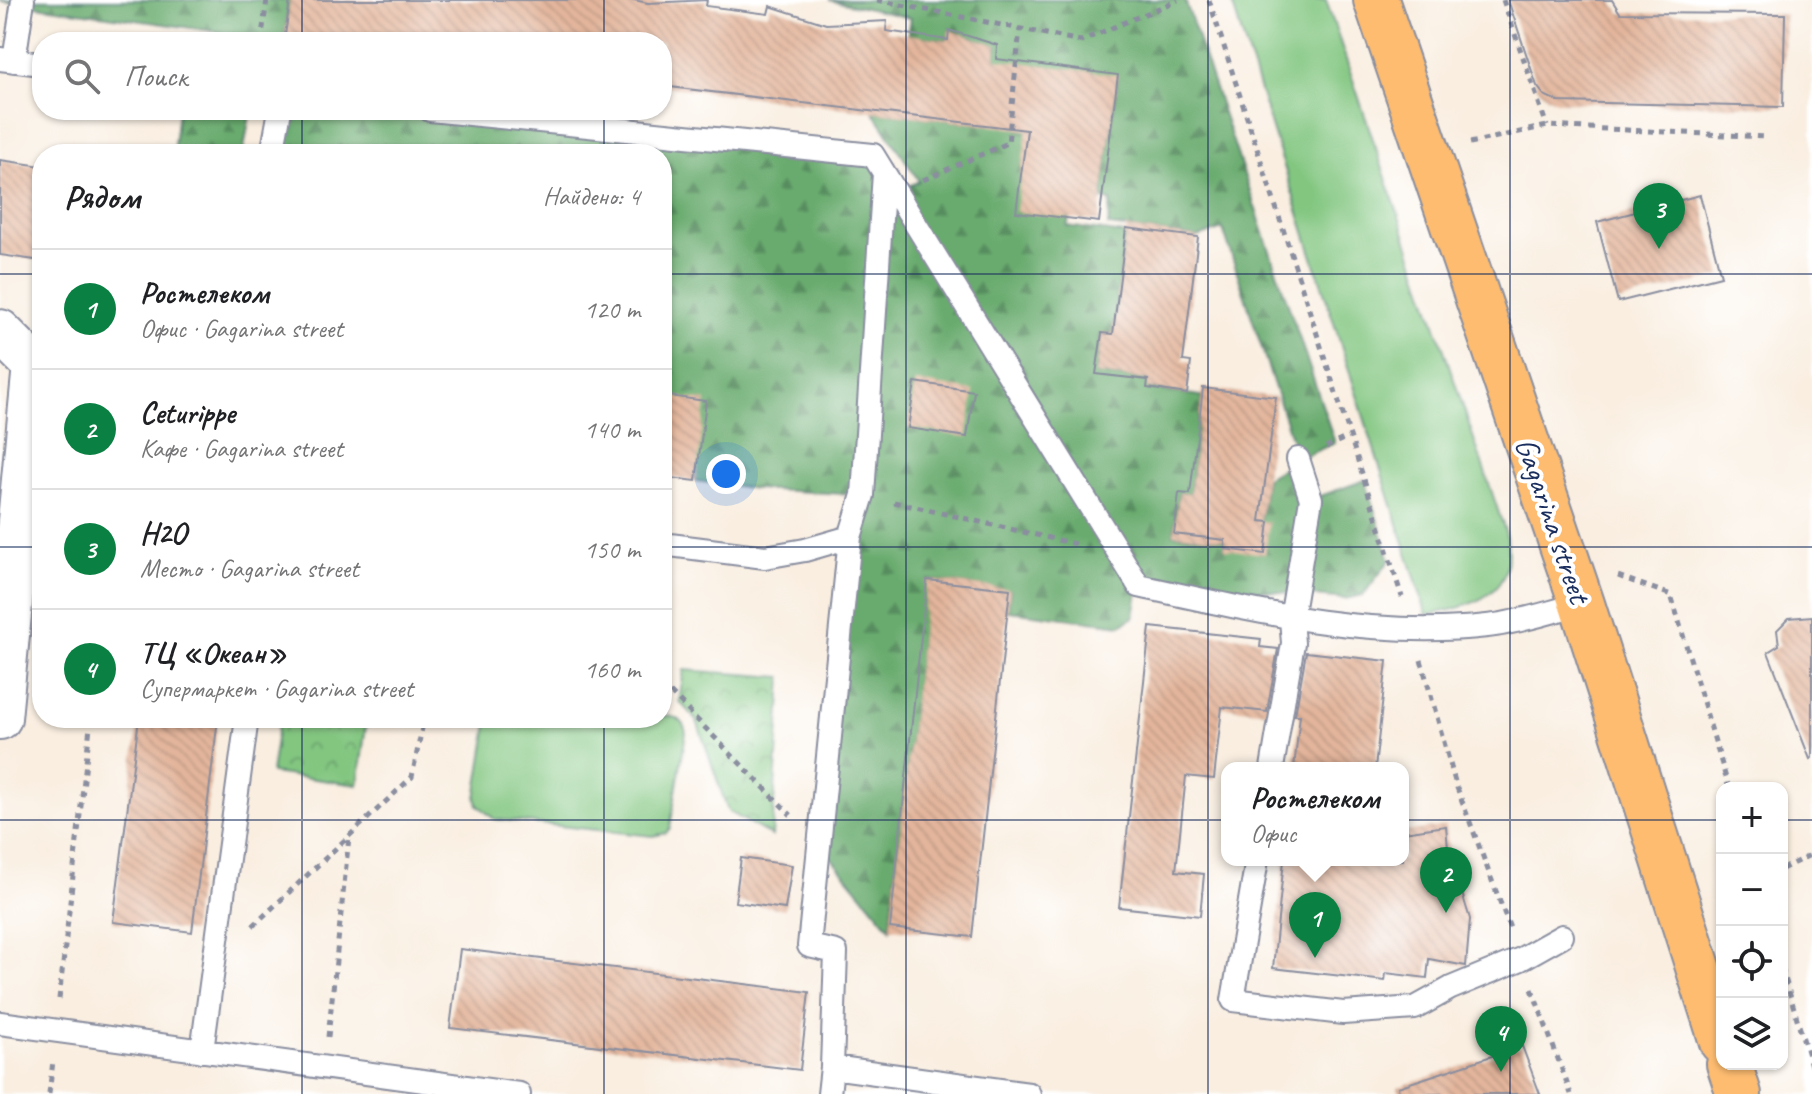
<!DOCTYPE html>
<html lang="ru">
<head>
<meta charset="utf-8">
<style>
	:root { --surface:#fff; --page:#f6f6f6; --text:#202124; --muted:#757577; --line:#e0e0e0; --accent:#0b8043 }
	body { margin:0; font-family:Caveat,sans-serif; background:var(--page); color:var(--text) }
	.controls { position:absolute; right:24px; bottom:24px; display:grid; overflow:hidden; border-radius:16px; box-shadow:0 2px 6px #0004 }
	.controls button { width:72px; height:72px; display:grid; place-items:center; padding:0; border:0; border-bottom:2px solid var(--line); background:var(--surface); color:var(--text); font:40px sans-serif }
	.you { position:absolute; left:726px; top:474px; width:28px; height:28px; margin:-20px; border:6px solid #fff; border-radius:50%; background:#1a73e8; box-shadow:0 0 0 12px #1a73e833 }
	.badge { display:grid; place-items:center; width:52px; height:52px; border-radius:50%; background:var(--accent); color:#fff; font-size:26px; font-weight:700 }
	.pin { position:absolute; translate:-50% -66px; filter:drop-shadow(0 2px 4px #0008) }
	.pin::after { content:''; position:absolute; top:42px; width:28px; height:24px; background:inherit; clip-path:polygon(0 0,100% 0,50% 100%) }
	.popup { position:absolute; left:1221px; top:762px; width:188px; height:104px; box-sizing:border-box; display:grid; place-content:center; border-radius:16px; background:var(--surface); filter:drop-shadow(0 2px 6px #0005); font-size:26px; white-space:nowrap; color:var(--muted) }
	.popup b { font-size:30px; color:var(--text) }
	.popup::after { content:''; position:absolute; left:50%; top:100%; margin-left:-16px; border:16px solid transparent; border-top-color:var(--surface) }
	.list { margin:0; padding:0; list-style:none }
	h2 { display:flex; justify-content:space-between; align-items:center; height:104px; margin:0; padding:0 32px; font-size:34px }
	h2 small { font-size:26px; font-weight:400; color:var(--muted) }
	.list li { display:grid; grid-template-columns:52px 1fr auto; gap:24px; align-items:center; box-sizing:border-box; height:120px; padding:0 32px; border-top:2px solid var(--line) }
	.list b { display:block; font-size:30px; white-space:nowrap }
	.list p { margin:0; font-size:26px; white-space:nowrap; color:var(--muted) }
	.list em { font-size:26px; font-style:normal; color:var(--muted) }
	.icon { flex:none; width:44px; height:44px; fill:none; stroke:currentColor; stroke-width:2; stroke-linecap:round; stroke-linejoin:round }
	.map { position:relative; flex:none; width:1812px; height:1094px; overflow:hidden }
	.search { position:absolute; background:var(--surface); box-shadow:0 2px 6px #0004; left:32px; top:32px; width:640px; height:88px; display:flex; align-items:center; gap:20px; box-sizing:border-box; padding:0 28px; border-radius:32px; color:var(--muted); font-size:30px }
	.panel { position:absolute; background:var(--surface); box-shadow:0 2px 6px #0004; left:32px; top:144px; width:640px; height:584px; border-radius:32px }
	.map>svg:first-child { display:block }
	.grass { fill:#82c680; stroke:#4e7a6f; stroke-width:2 }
	.forest { fill:url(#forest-firs); stroke:#426d66; stroke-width:2; fill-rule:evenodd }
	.park { fill:url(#park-crowns); stroke:#4e7a6f; stroke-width:2 }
	.building { fill:url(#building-back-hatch) }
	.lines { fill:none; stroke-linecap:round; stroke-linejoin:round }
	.service-casing { stroke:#8a8e9f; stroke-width:26 }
	.minor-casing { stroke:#8a8e9f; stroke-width:46 }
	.primary-casing { stroke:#8a8e9f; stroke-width:48 }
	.path { stroke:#8a8e9f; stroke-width:5; stroke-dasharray:6 6; stroke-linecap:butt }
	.service { stroke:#fff; stroke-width:22 }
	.minor { stroke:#fff; stroke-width:42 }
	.primary { stroke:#fdbc70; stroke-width:44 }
	.grid { fill:none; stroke:#1b2f5e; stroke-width:2; stroke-opacity:0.55 }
	.labels { text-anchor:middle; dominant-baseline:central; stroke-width:8; stroke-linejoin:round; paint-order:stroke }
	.street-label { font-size:32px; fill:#1b2f5e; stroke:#fff }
</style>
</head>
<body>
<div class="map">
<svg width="1812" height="1094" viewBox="0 0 1812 1094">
	<defs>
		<pattern id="forest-firs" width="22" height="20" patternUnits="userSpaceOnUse" patternTransform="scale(2)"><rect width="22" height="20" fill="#69ab6e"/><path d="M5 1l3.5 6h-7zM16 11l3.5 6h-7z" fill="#568c5e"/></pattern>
		<pattern id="park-crowns" width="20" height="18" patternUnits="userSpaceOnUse" patternTransform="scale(2)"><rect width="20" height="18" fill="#82c680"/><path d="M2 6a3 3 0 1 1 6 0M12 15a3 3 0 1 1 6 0" fill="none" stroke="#6aa16c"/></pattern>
		<pattern id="building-back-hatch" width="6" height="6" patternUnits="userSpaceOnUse" patternTransform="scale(2)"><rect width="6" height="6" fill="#e3b59b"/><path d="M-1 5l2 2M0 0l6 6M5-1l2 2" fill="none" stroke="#c29c88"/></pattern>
	</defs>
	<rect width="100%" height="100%" fill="#fff"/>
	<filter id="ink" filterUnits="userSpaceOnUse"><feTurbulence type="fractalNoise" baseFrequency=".0125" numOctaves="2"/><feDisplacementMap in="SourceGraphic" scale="16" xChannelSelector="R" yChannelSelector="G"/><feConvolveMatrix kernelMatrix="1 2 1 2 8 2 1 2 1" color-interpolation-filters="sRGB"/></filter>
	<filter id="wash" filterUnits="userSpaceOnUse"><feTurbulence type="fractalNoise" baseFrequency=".006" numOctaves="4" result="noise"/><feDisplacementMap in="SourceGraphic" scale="32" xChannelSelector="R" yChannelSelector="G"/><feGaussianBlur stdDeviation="1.8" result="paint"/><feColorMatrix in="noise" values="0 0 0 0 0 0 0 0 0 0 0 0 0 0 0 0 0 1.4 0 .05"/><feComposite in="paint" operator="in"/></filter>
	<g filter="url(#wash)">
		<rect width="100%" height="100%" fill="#f9eee0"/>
		<path class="grass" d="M1231,0h95l181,537c0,8 2,18 0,26 -4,37 -48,46 -80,52z
			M662,715c14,2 21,3 24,18l-16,95 -4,5 -13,3 -159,-17 -16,-14 -2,-7 13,-80h173z"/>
		<path class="forest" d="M290,0l-6,41 -284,-40v-1z
			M829,0h356l150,443 -37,16 14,40 53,-19 25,80 -27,35 -19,4 -169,-18 -36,5 -5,31 -13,8 -113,-14 2,-21 -82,-10 -38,348 -71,-85 44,-348 -107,-6 -60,-8 -34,-86v-241h-390l8,-44h150l443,45 23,37 23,-11 -46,-70 115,14 9,-79 -47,-16 -2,10 -40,-5 3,-17zM1118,76l-16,123 9,2 -3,25 90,11 25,-8 75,230 -32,19 -6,43 -35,28v-9l-51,-6 5,-41 11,1 12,-98 -54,-7v-9l-52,-6 5,-40h12l12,-100 -58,-8z
			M178,110h73l-8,44h-70z"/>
		<path class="park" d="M684,670l98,7 -10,159 -44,-25 -31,-90 -18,-20z
			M279,718h88l-9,67 -87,-12z"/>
		<g id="blocks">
			<path class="building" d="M290,0h344l14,3 59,-3 -1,6 62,8 2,-8 56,18 61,-3 -1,10 62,9 1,-10 48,15 -1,14 122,16 -19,147 -83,-10 11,-82 -365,-44v-44h-378z
				M1508,0h104l8,13 165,1 -2,93 -224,-5 -15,-7 -7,-9z
				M0,160l42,6v95l-42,-6z
				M1700,195l21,81 -103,26 -21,-80z
				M1126,228l72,9 -15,124 8,1 -4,32 -40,-6 1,-8 -52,-6 6,-41 11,1z
				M915,382l59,9 -7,46 -59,-9z
				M1203,388l73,9 -16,124 9,1 -4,32 -40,-5v-9l-51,-6 5,-41 11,1z
				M662,395l44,6 -10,80 -34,-4z
				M927,580l83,9 -38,348 -82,-9z
				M1812,616v142l-2,1 -42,-107 11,-7 -2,-15 12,-12z
				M1150,627l111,12 -1,8 18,2 -11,63 -45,-5 -8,72 -28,-3 -10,95 28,3 -4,42 -81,-9z
				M1306,652l81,9 -12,107h-81l6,-53h-5z
				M139,718h79l-26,214 -79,-10z
				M1446,826l2,22 22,71 -4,47 -37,-7 -2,19 -41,-5 -1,8 -112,-13 11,-108h119v-28z
				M741,858l51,7 -7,44 -50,-7z
				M460,949l349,43 -9,78 -350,-42z
				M1522,1046l18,48h-141l-1,-7z"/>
		</g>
	</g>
	<g filter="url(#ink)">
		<use href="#blocks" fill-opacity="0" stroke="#8a8e9f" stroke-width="2"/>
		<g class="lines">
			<defs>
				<path id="service" d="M0,59l42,5
					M14,61l9,-61
					M430,110l443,45 266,431c114,25 231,53 348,40 32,-3 64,-15 95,-22
					M272,154l8,-44
					M662,544l103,13 40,-7 45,-13 13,-42 21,-322
					M1272,768l21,-125 -2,-24 20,-120 -13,-40
					M1257,860l-24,140 110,13 72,-5 36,-20 70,-29 41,-23
					M0,1023l519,71
					M202,1051l45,-333
					M832,1067l4,-115 -27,-6 41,-409
					M829,1094l3,-27 197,27"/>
				<path id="minor" d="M0,331l34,34 -34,353"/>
				<path id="primary" d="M1376,0l206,604 140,438
					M1729,1064l10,30"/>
			</defs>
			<use href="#service" class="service-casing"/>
			<use href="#minor" class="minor-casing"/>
			<use href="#primary" class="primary-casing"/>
			<path class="path" d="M877,0l204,41 97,-41
				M1209,0l193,597
				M1503,0l44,126
				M261,42l6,-42
				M1470,143l77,-17 219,11
				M418,154l16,-10
				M923,180l85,-37 12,-114
				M1326,447l24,-11
				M894,502l181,42
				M1618,576l53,19 58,193
				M1421,660l35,125 55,146
				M662,684l129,131
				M1782,869l30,-15
				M253,926l159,-149 12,-59
				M1782,968l30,101
				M1532,989l39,105
				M59,999l32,-281
				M328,1037l21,-200
				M49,1094l4,-33"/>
			<use href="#service" class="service"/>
			<use href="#minor" class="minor"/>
			<use href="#primary" class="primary"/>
		</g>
	</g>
	<path class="grid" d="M302,0v42M604,0v42M906,0v1094M1208,0v1094M1510,0v1094M302,110v44M604,110v44M0,274h42M662,274h1150M0,547h42M662,547h1150M302,718v376M604,718v376M0,820h1722M1782,820h30"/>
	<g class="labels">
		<g class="street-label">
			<text transform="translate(1553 520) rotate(71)">Gagarina street</text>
		</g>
	</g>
</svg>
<div class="controls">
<button>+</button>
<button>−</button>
<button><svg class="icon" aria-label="locate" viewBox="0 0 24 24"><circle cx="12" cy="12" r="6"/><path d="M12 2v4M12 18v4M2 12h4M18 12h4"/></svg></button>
<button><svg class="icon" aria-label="layers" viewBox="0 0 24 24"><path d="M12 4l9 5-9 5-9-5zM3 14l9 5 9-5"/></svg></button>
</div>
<div class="you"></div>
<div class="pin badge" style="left:1315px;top:958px">1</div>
<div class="popup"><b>Ростелеком</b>Офис</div>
<div class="pin badge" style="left:1446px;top:913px">2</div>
<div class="pin badge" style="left:1659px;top:249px">3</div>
<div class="pin badge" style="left:1501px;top:1072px">4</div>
<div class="search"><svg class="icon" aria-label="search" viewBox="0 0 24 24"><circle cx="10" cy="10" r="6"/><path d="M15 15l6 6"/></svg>Поиск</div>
<section class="panel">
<h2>Рядом<small>Найдено: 4</small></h2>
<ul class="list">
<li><span class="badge">1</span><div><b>Ростелеком</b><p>Офис · Gagarina street</p></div><em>120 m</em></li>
<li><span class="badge">2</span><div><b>Ceturippe</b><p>Кафе · Gagarina street</p></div><em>140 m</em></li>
<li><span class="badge">3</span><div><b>H2O</b><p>Место · Gagarina street</p></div><em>150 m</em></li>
<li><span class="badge">4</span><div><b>ТЦ «Океан»</b><p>Супермаркет · Gagarina street</p></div><em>160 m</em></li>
</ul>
</section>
</div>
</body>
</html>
